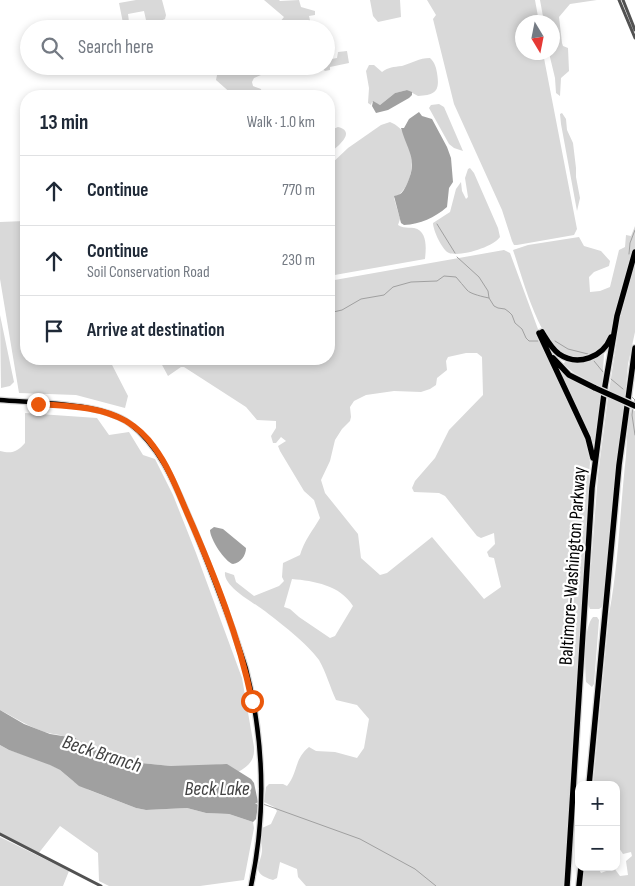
<!DOCTYPE html>
<html lang="en">
<head>
<meta charset="utf-8">
<style>
	:root { --surface:#fff; --page:#f6f6f7; --text:#1f2937; --muted:#747a83; --line:#e0e1e3 }
	body { margin:0; font-family:"Sofia Sans Condensed",sans-serif; background:var(--page); color:var(--text) }
	.controls { position:absolute; right:15px; bottom:15px; display:grid; overflow:hidden; border-radius:10px; box-shadow:0 2px 8px #0003 }
	.controls button { width:45px; height:45px; display:grid; place-items:center; padding:0; border:0; border-bottom:1px solid var(--line); background:var(--surface); color:var(--text); font:25px sans-serif }
	.compass { position:absolute; left:515px; top:15px; width:45px; height:45px; border-radius:50%; background:var(--surface); box-shadow:0 2px 8px #0003; rotate:170deg }
	.stop { position:absolute; width:15px; height:15px; margin:-11px; border:4px solid #ea580c; border-radius:50%; background:#fff }
	.stop.end { background:#ea580c; border-color:#fff; box-shadow:0 1px 5px #0008 }
	.list { margin:0; padding:0; list-style:none }
	h2 { display:flex; justify-content:space-between; align-items:center; height:65px; margin:0; padding:0 20px; font-size:21px }
	h2 small { font-size:16px; font-weight:400; color:var(--muted) }
	.list li { display:grid; grid-template-columns:32px 1fr auto; gap:15px; align-items:center; box-sizing:border-box; height:70px; padding:0 20px; border-top:1px solid var(--line) }
	.list b { display:block; font-size:19px; white-space:nowrap }
	.list p { margin:0; font-size:16px; white-space:nowrap; color:var(--muted) }
	.list em { font-size:16px; font-style:normal; color:var(--muted) }
	.icon { flex:none; width:28px; height:28px; fill:none; stroke:currentColor; stroke-width:2; stroke-linecap:round; stroke-linejoin:round }
	.map { position:relative; flex:none; width:635px; height:886px; overflow:hidden }
	.search { position:absolute; background:var(--surface); box-shadow:0 2px 8px #0003; left:20px; top:20px; width:315px; height:55px; display:flex; align-items:center; gap:12px; box-sizing:border-box; padding:0 18px; border-radius:28px; color:var(--muted); font-size:19px }
	.panel { position:absolute; background:var(--surface); box-shadow:0 2px 8px #0003; left:20px; top:90px; width:315px; height:275px; border-radius:20px }
	.map>svg:first-child { display:block }
	.green { fill:#d9d9d9; fill-rule:evenodd }
	.water { fill:#a0a0a0 }
	.lines { fill:none; stroke-linecap:round; stroke-linejoin:round }
	.stream { stroke:#a0a0a0; stroke-width:1 }
	.major-casing { stroke:#dbdbdb; stroke-width:7 }
	.highway-casing { stroke:#dbdbdb; stroke-width:8 }
	.minor { stroke:#525252; stroke-width:3 }
	.major { stroke:#000; stroke-width:4.5 }
	.highway { stroke:#000; stroke-width:5.5 }
	.highway-bridge-casing { stroke:#dbdbdb; stroke-width:8; stroke-linecap:butt }
	.highway-bridge { stroke:#000; stroke-width:5.5 }
	.route { stroke:#ea580c; stroke-width:6 }
	.labels { text-anchor:middle; dominant-baseline:central; stroke-width:4.5; stroke-linejoin:round; paint-order:stroke }
	.street-label { font-size:19px; fill:#000; stroke:#fff }
	.water-label { font-size:20px; font-style:italic; fill:#414141; stroke:#fff }
</style>
</head>
<body>
<div class="map">
<svg width="635" height="886" viewBox="0 0 635 886">
	<rect width="100%" height="100%" fill="#fff"/>
	<path class="green" d="M136,0h26l4,15 -1,4 -7,3 -3,7h-7l-4,-18 -16,3 1,8 -6,1 -4,-20z
		M264,0h15l1,1 19,-1 2,7 14,4v4l-6,1 3,13h-38l10,-12z
		M370,0h30l1,17 -23,5 -5,-6z
		M427,0h108l4,22h-17v30l21,1 34,176 -3,6 -57,10h-3l-2,-4 -10,-31 -48,-106 -21,-85 3,-4z
		M540,0h57l-27,4 -11,13 3,26 1,3 5,2 1,23 -8,7 -1,18 -4,-3 -1,-15 -6,-25 3,-1v-30h-8z
		M347,51l2,12 -19,4v3l-5,1 -6,-5h7v-6l11,-2 1,-6z
		M430,58c5,5 6,9 7,15 3,18 -1,22 -19,23l-11,-6 -12,3 -15,12 -8,-3 -1,3 -3,-2 1,-15 -3,-17 3,-6h5l8,7c7,-5 11,-5 20,-6 10,-3 17,-8 28,-8z
		M221,66h40v9l-7,3 -2,4 1,4 8,3 1,5 -6,2h-20l-3,-1 -17,-15 1,-5 6,-5z
		M439,104l5,3 19,44 -9,-3 -5,-4 -20,-36 2,-3z
		M562,113l4,6 1,11 6,13 3,25v9l4,21 -3,13 -16,-87 -1,-10z
		M390,122c27,10 30,62 4,76l6,21 -2,6c6,4 10,2 16,3 14,3 12,21 11,31l-96,17v-110l19,-18 33,-23z
		M338,127c20,5 -3,21 -9,27v-20l4,-5z
		M470,168l4,5 24,55 2,9c-7,10 -39,20 -51,16 -7,-3 -16,-23 -16,-30l17,-11 6,-23 5,-7 1,9 4,8 2,-2 -3,-19 3,-9z
		M25,221l1,3v135h83l19,37 -3,12 -49,-13 -57,-2 -19,-114v-57z
		M635,226v106l-7,32 -3,35 -16,-8 8,-52v-21l-5,17 -13,19h5l-2,34 -28,-15 -11,-9 5,-5c-29,-15 -45,-80 -55,-109l15,-5 51,-8 5,9 17,5 9,10 -1,5 -15,6 -5,5 1,15 10,-1 10,-4 9,-37 6,-3 1,-12 5,1z
		M504,250l6,3 32,87 42,96 6,26 -25,424h-259l-8,-9 -1,-8 -17,-7 -3,16 -4,2c-25,-7 -11,-16 -11,-31 -1,-7 -1,-13 0,-21l9,-4 6,-13 -3,-4 -10,-5 2,-15 3,-3h14l4,2c11,-13 7,-27 22,-39l7,4 19,1 22,6 7,-10 5,-29 -12,-14 -21,-5c-6,-13 -10,-28 -17,-40 -11,-16 -41,-39 -57,-51 -11,-8 -39,-23 -37,-37l9,3 2,7 18,14 25,-10 5,-5 -2,-4 1,-14 17,-8c4,-14 13,-25 20,-37l-6,-18 -10,-9 -24,-40 -2,-5 8,-5 -5,-4 -5,6h-3l-2,-7 5,-8v-7l-19,-1 -11,-13 -62,-40h-3l-13,9 -7,-13 2,-4h166v-78zM466,353h11l5,4 1,38 -34,35 -14,28 -20,23 -3,7 2,4 25,1 6,3 32,40 4,2 13,-5 1,11 -8,8 2,5 5,1 7,29 -17,12 -52,-62 -45,36 -7,2 -19,-17 -3,-24 -33,-41 -4,-13 9,-19 5,-21 7,-11 8,-8 1,-4 -1,-10 4,-6 12,-6 28,-4 27,1 9,-3 6,-4 1,-7 10,-8 -1,-9 2,-4zM292,579c22,2 48,6 61,27l-18,30 -5,2 -31,-21 -9,-8 -6,-2z
		M0,315l14,67 -4,4 -9,2z
		M560,374h5l15,10 21,10 -6,49 -3,-1z
		M608,397l16,7 -20,195 -2,8 -3,2h-9l-2,-5 10,-129z
		M631,409l4,2v475h-56l3,-19h16l3,6 13,-5 6,8 8,-1 -2,-14 6,-5 -1,-4 -8,2 -4,-6 -3,1v-64h-23l16,-171c10,-52 11,-106 17,-158 1,-15 1,-33 5,-47z
		M25,413l72,5 12,17 20,-3 14,23 12,4 18,36 23,58 46,125 12,69c1,13 -5,19 -16,25l-15,-8 -13,2h-39l-40,-4 -71,-27c-22,-2 -41,-15 -60,-25v-259c12,3 17,1 25,-8z
		M593,617h4l2,3 -5,64 -2,3 -6,-5c-1,-15 -3,-54 7,-65z
		M0,745l9,5 34,11 17,9 13,11 16,9 47,18 10,2 41,-2 19,5 23,1 24,8 1,6 -10,52 -44,6h-91l-10,-5 -1,-28 -38,-27 -22,28 -38,-20z
		M0,837l69,34 -6,15h-63z"/>
	<path class="water" d="M407,90l5,2v3l-3,3 -21,12 -12,3 -4,-7 1,-5 7,4 15,-12z
		M419,112l3,4 10,3 15,28 4,11 2,24 -4,6 -2,19c-13,11 -26,17 -43,18l-3,-2 -7,-27c7,-1 9,-4 12,-10 13,-27 2,-33 -5,-58h3l5,-9z
		M214,527l9,2 23,19c0,7 -5,15 -13,16 -8,-2 -23,-25 -23,-34z
		M0,710l24,14 26,10 25,4 17,10 39,14 40,4 56,-2 24,15 3,4 4,19 -3,1 3,2 -2,14 -3,3 -24,-8 -23,-1 -19,-5 -41,2 -10,-2 -57,-22 -19,-16 -10,-5 -41,-15 -9,-5z"/>
	<g class="lines">
		<path class="stream" d="M437,224l18,29
			M629,254l1,-11 5,-13
			M457,257l22,20 9,14 1,7 5,8 4,2 7,1 4,3 3,3 3,8 7,6 4,9 3,3h9
			M329,313l13,-3 19,-11 23,-4 9,-8 18,-5 26,-1 7,-5 12,1c4,4 7,9 11,13 3,4 17,7 22,8
			M555,341l13,8 20,5
			M594,361l9,11
			M611,379l12,10
			M632,397l3,3 -1,3
			M633,407l-1,8 3,20
			M253,802l5,1
			M263,804l97,35 55,30 21,17"/>
		<defs>
			<path id="major" d="M0,400c36,3 99,2 129,23 33,25 47,64 63,101 13,31 25,63 37,95 6,17 12,33 17,50 18,71 20,146 5,217"/>
			<path id="highway" d="M542,332c5,8 9,16 17,22 19,13 44,3 52,-17
				M539,333l49,105 5,20
				M553,358l16,17 26,13
				M589,785l30,-320 16,-117
				M567,886l25,-398 13,-102 12,-70 18,-64
				M579,886l2,-19"/>
		</defs>
		<use href="#major" class="major-casing"/>
		<use href="#highway" class="highway-casing"/>
		<path class="minor" d="M619,0l16,38
			M623,0l12,30
			M0,834l101,52"/>
		<use href="#major" class="major"/>
		<use href="#highway" class="highway"/>
		<defs>
			<path id="highway-bridge" d="M595,388l40,18"/>
		</defs>
		<use href="#highway-bridge" class="highway-bridge-casing"/>
		<use href="#highway-bridge" class="highway-bridge"/>
	</g>
	<g class="lines">
		<path class="route" d="M38,404c30,2 61,2 88,17 10,6 21,16 28,26 15,20 24,45 34,68 26,59 51,122 64,186"/>
	</g>
	<g class="labels">
		<g class="street-label">
			<text transform="translate(573 566) rotate(-86)">Baltimore-Washington Parkway</text>
		</g>
		<g class="water-label">
			<text transform="translate(102 754) rotate(18)">Beck Branch</text>
			<text x="217" y="789">Beck Lake</text>
		</g>
	</g>
</svg>
<div class="controls">
<button>+</button>
<button>−</button>
</div>
<svg class="compass" viewBox="-18 -18 36 36"><path d="M0-13l5 13h-10z" fill="#e53935"/><path d="M0 13l5-13h-10z" fill="#747a83"/></svg>
<div class="stop" style="left:252px;top:701px"></div>
<div class="stop end" style="left:38px;top:404px"></div>
<div class="search"><svg class="icon" aria-label="search" viewBox="0 0 24 24"><circle cx="10" cy="10" r="6"/><path d="M15 15l6 6"/></svg>Search here</div>
<section class="panel">
<h2>13 min<small>Walk · 1.0 km</small></h2>
<ul class="list">
<li><svg class="icon" aria-label="ahead" viewBox="0 0 24 24"><path d="M12 20V5M6 11l6-6 6 6"/></svg><div><b>Continue</b></div><em>770 m</em></li>
<li><svg class="icon" aria-label="ahead" viewBox="0 0 24 24"><path d="M12 20V5M6 11l6-6 6 6"/></svg><div><b>Continue</b><p>Soil Conservation Road</p></div><em>230 m</em></li>
<li><svg class="icon" aria-label="arrive" viewBox="0 0 24 24"><path d="M6 21V4h12l-3 4 3 4H6"/></svg><div><b>Arrive at destination</b></div></li>
</ul>
</section>
</div>
</body>
</html>
